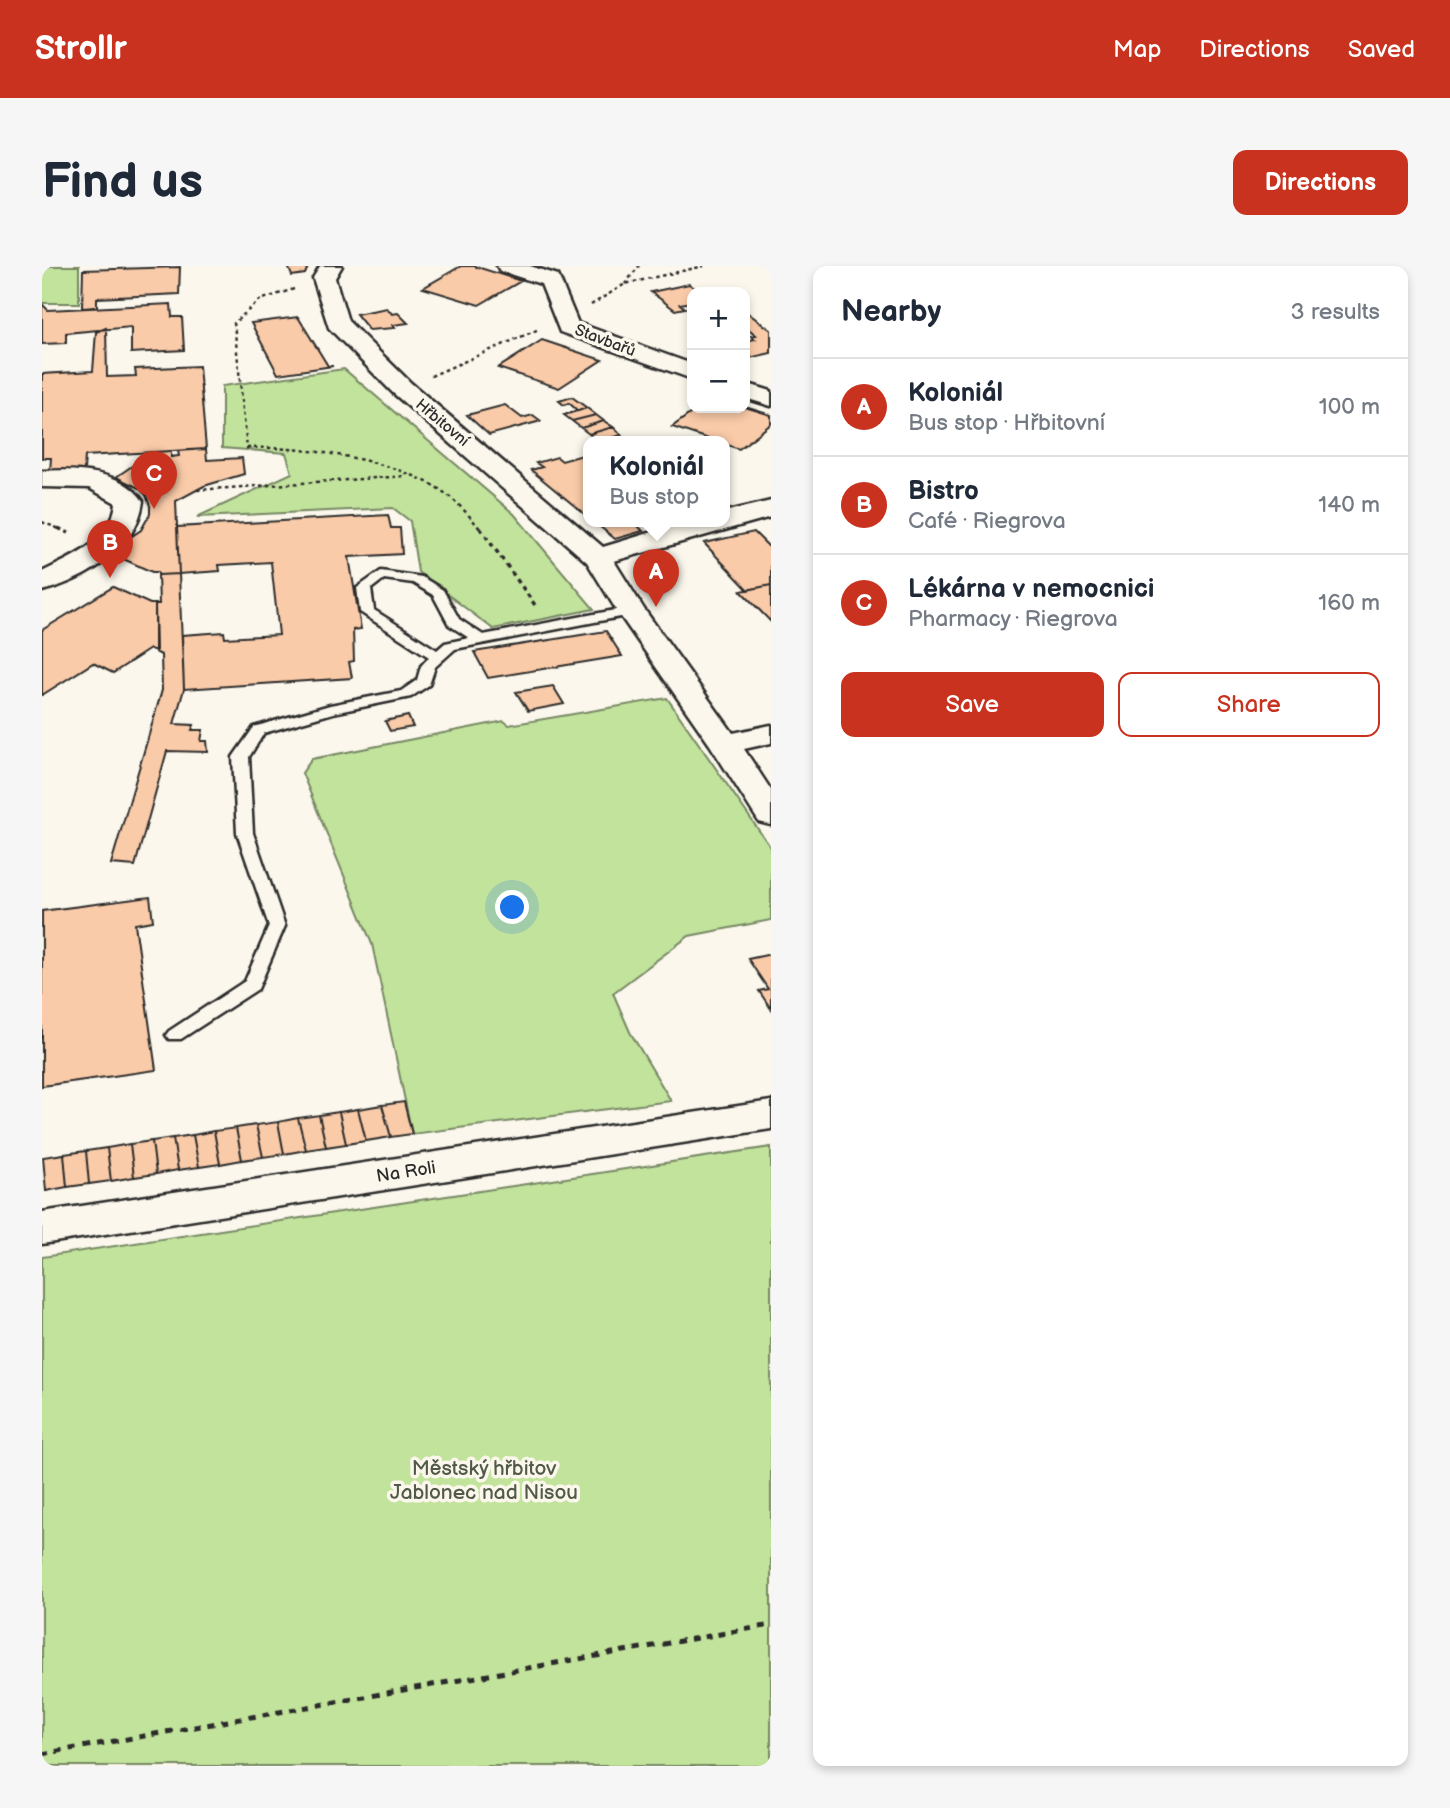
<!DOCTYPE html>
<html lang="en">
<head>
<meta charset="utf-8">
<style>
	:root { --surface:#fff; --page:#f6f6f7; --text:#1f2937; --muted:#747a83; --line:#e0e1e3; --accent:#c8321e }
	body { margin:0; font-family:"Balsamiq Sans",sans-serif; background:var(--page); color:var(--text) }
	.controls { position:absolute; right:21px; top:21px; display:grid; overflow:hidden; border-radius:14px; box-shadow:0 4px 10px #0003 }
	.controls button { width:63px; height:63px; display:grid; place-items:center; padding:0; border:0; border-bottom:2px solid var(--line); background:var(--surface); color:var(--text); font:35px sans-serif }
	.you { position:absolute; left:471px; top:642px; width:24px; height:24px; margin:-18px; border:5px solid #fff; border-radius:50%; background:#1a73e8; box-shadow:0 0 0 10px #1a73e833 }
	.badge { display:grid; place-items:center; width:46px; height:46px; border-radius:50%; background:var(--accent); color:#fff; font-size:23px; font-weight:700 }
	.pin { position:absolute; translate:-50% -58px; filter:drop-shadow(0 2px 4px #0008) }
	.pin::after { content:''; position:absolute; top:37px; width:24px; height:21px; background:inherit; clip-path:polygon(0 0,100% 0,50% 100%) }
	.popup { position:absolute; left:541px; top:170px; width:147px; height:91px; box-sizing:border-box; display:grid; place-content:center; border-radius:14px; background:var(--surface); filter:drop-shadow(0 2px 5px #0005); font-size:23px; white-space:nowrap; color:var(--muted) }
	.popup b { font-size:26px; color:var(--text) }
	.popup::after { content:''; position:absolute; left:50%; top:100%; margin-left:-14px; border:14px solid transparent; border-top-color:var(--surface) }
	.list { margin:0; padding:0; list-style:none }
	h2 { display:flex; justify-content:space-between; align-items:center; height:91px; margin:0; padding:0 28px; font-size:30px }
	h2 small { font-size:23px; font-weight:400; color:var(--muted) }
	.list li { display:grid; grid-template-columns:46px 1fr auto; gap:21px; align-items:center; box-sizing:border-box; height:98px; padding:0 28px; border-top:2px solid var(--line) }
	.list b { display:block; font-size:26px; white-space:nowrap }
	.list p { margin:0; font-size:23px; white-space:nowrap; color:var(--muted) }
	.list em { font-size:23px; font-style:normal; color:var(--muted) }
	.actions { display:flex; gap:14px; padding:21px 28px }
	.actions a { flex:1; padding:16px 0; border:2px solid var(--accent); border-radius:14px; text-align:center; font-size:24px; color:var(--accent) }
	.actions .main { background:var(--accent); color:#fff }
	.map { position:relative; flex:none; width:729px; height:1500px; overflow:hidden; border-radius:14px }
	header { display:flex; align-items:center; gap:42px; box-sizing:border-box; height:98px; padding:0 35px; background:var(--accent); color:#fff }
	header strong { font-size:33px }
	nav { display:flex; gap:38px; margin-inline-start:auto; font-size:24px }
	.intro { display:flex; align-items:center; justify-content:space-between; box-sizing:border-box; height:168px; padding:0 42px }
	h1 { margin:0; font-size:49px }
	.button { padding:18px 32px; border-radius:14px; background:var(--accent); color:#fff; font-size:24px; font-weight:700 }
	main { display:flex; gap:42px; padding:0 42px }
	aside { flex:1; background:var(--surface); border-radius:14px; box-shadow:0 4px 10px #0003 }
	.map>svg:first-child { display:block }
	.green { fill:#c2e39c; stroke:#768764; stroke-width:2 }
	.building { fill:#facba9; stroke:#2b2b2b; stroke-width:2 }
	.lines { fill:none; stroke-linecap:round; stroke-linejoin:round }
	.lane-casing { stroke:#2b2b2b; stroke-width:5 }
	.street-casing { stroke:#2b2b2b; stroke-width:5 }
	.path-far2 { stroke:#2b2b2b; stroke-width:2.5; stroke-dasharray:3.5 3.5; stroke-linecap:butt }
	.path-far1 { stroke:#2b2b2b; stroke-width:3.5; stroke-dasharray:4.5 4.5; stroke-linecap:butt }
	.path { stroke:#2b2b2b; stroke-width:5; stroke-dasharray:7 7; stroke-linecap:butt }
	.lane { fill:#fbf7ec; fill-rule:evenodd }
	.street { fill:#fbf7ec; fill-rule:evenodd }
	.labels { text-anchor:middle; dominant-baseline:central; stroke-width:7; stroke-linejoin:round; paint-order:stroke }
	.far-street-label { font-size:16px; fill:#2b2b2b; stroke:#fbf7ec }
	.street-label { font-size:18px; fill:#2b2b2b; stroke:#fbf7ec }
	.near-park-label { font-size:21px; fill:#515947; stroke:#fbf7ec }
</style>
</head>
<body>
<header>
<strong>Strollr</strong>
<nav><a>Map</a><a>Directions</a><a>Saved</a></nav>
</header>
<div class="intro"><h1>Find us</h1><a class="button">Directions</a></div>
<main>
<div class="map">
<svg width="729" height="1500" viewBox="0 0 729 1500">
	<rect width="100%" height="100%" fill="#fbf7ec"/>
	<filter id="ink" filterUnits="userSpaceOnUse"><feTurbulence type="fractalNoise" baseFrequency=".0143" numOctaves="2"/><feDisplacementMap in="SourceGraphic" scale="14" xChannelSelector="R" yChannelSelector="G"/><feConvolveMatrix kernelMatrix="1 2 1 2 8 2 1 2 1" color-interpolation-filters="sRGB"/></filter>
	<g filter="url(#ink)">
		<path class="green" d="M0,0h37v37h-37z
			M302,103l170,145 80,95 -101,20 -75,-57 -8,-51 -17,-13 -196,9 95,-44 -6,-20 -64,-5v-62z
			M625,432l104,150v72l-82,16 -76,57 17,39 41,69 -259,33 -40,-190 -70,-171 10,-14 192,-38 5,4z
			M729,881v619h-729v-509z"/>
		<path class="building" d="M246,0h11l9,1 -3,7 -13,2z
			M419,0h13l47,15 -42,24 -56,-17z
			M138,1l-1,27 -82,4v9l-15,1 1,-38z
			M647,18l11,8h-8v10l-12,2 5,4 -10,2 -24,-18z
			M0,38l6,6 123,-6 1,13h10l2,33 -53,3v-26l-65,6v10l-24,1z
			M345,42l5,6 6,-1 10,10 -15,2 2,3 -26,2 -13,-16z
			M703,45l26,19v23l-26,6v-18l10,-2 -4,-3 5,-1 -11,-9z
			M256,51l30,49h5l-55,8 -27,-51z
			M64,62l1,49 29,-1 -1,-7 64,-3 7,83 -121,7 -1,14 -34,2 1,-14h-9v-84l51,-3 3,-39z
			M500,74l60,20 -43,28 -61,-20z
			M530,131l15,11 -9,3 -9,-8 -5,2 -5,-4z
			M463,139l17,13 11,-3 8,6 -52,14 -22,-20z
			M703,141l26,8v9l-32,25 -15,-5v-3h-10l-42,-14 26,-19z
			M545,142l9,7 -24,6 -8,-6z
			M554,149l8,6 -23,7 -9,-7z
			M562,155l9,6 -24,7 -8,-6z
			M571,161l9,8 -24,6 -9,-7z
			M164,183l1,11 35,-2 2,16 -40,12 -28,15 3,73 -21,1v-3h-6l-44,-20 33,-22 9,-16v-8l-4,-11 -7,-7 -23,-11 19,-13 20,-1 1,-11 15,-1v6l8,-1 -1,-5z
			M544,188l2,1v62l-57,-47 11,-3 -6,-4 21,-6 5,4z
			M346,249l3,13h9l2,26 -53,3 12,72 -8,1 1,31 -5,1 3,16 -168,11 -2,-54 42,-3 1,6 54,-3 -8,-73 -52,3 1,6 -41,3 -2,-47z
			M551,255h61l-16,5 5,5 -28,8z
			M712,266l17,17v36l-23,5 -44,-47z
			M137,308l5,115 -10,35 20,1 -2,5h11l-2,11h6l1,11 -41,-1 -32,115 -24,-2 51,-174 -1,-35 -6,-3v-48h4l-1,-29z
			M729,319v37l-30,-31z
			M71,321l37,17h5l1,47 -6,-2 -37,24 -20,-10 -51,32v-65z
			M564,365l16,25 -134,22 -14,-26z
			M511,420l11,18 -36,7 -12,-19z
			M366,450l5,11 -23,4 -5,-10z
			M108,631l3,24 -18,3 21,146 -114,16v-175z
			M729,688v55l-12,-18 9,-2 -20,-30z
			M362,836l8,32 -21,3 -9,-32z
			M340,839l9,32 -25,4 -8,-32z
			M316,843l8,32 -20,3 -7,-32z
			M297,846l7,32 -20,3 -7,-32z
			M277,849l7,32 -20,3 -8,-32z
			M256,852l8,32 -22,4 -6,-32z
			M236,856l6,32 -21,3 -7,-32z
			M214,859l7,32 -21,3 -6,-32z
			M194,862l6,32 -22,4 -6,-33z
			M172,865l6,33 -21,3 -6,-32z
			M151,869l6,32 -21,3 -5,-32z
			M131,872l5,32 -22,4 -4,-33z
			M110,875l4,33 -22,3 -4,-33z
			M88,878l4,33 -23,4 -4,-33z
			M65,882l4,33 -22,3 -3,-33z
			M44,885l3,33 -22,3 -3,-33z
			M22,888l3,33 -21,4 -3,-34z"/>
		<g class="lines">
			<defs>
				<path id="lane" d="M339,305l41,6 21,13 16,29 24,16 148,-28 7,4 -7,4 -176,34 -20,18 -6,18 -18,12 -78,16 -69,20 -15,24 4,76 32,93 -27,63 -77,50h-12l-3,-4 3,-4 76,-50 24,-55 -32,-93 -4,-76 19,-27 2,-3 76,-22 71,-14 16,-11 4,-14 8,-9 -69,-45 -3,-24zM342,313l29,4 20,12 16,30 20,13 -24,5 -8,7 -63,-40 -3,-21z"/>
				<path id="street" d="M278,0h22l-7,12 13,43 63,62 192,164 86,-26h35v-9l47,-11v16l-157,44 30,48 89,124 38,-8v18l-27,6 27,41v35l-12,-3 -49,-77 -93,-134 -30,-49 -194,-169 -64,-65 -16,-50z
					M455,0h33l28,9 20,48 114,41v15l-132,-47 -19,-48 -41,-13z
					M703,117l26,8v15l-26,-8z
					M0,205c34,-2 80,-1 101,30 -6,48 -57,79 -101,90v-19c32,-16 69,-30 74,-69l-27,-15 -47,-1z
					M729,835v28l-729,115v-32z"/>
			</defs>
			<use href="#lane" class="lane-casing"/>
			<use href="#street" class="street-casing"/>
			<path class="path-far2" d="M583,18l14,-18
				M252,23l-34,11 -26,23 13,125c54,-2 146,11 192,41 17,11 30,26 42,41
				M549,39l34,-21 79,-18
				M389,110l108,-47
				M155,224l209,-14
				M0,256l20,8"/>
			<path class="path-far1" d="M16,262l11,5
				M438,262l55,77"/>
			<path class="path" d="M0,1488l729,-129"/>
			<use href="#lane" class="lane"/>
			<use href="#street" class="street"/>
		</g>
	</g>
	<g class="labels">
		<g class="far-street-label">
			<text transform="translate(563 75) rotate(21)">Stavbařů</text>
			<text transform="translate(400 157) rotate(40)">Hřbitovní</text>
		</g>
		<g class="street-label">
			<text transform="translate(364 906) rotate(-9)">Na Roli</text>
		</g>
		<g class="near-park-label">
			<text x="442" y="1202">Městský hřbitov<tspan x="442" dy="24">Jablonec nad Nisou</tspan></text>
		</g>
	</g>
</svg>
<div class="controls">
<button>+</button>
<button>−</button>
</div>
<div class="you"></div>
<div class="pin badge" style="left:614px;top:341px">A</div>
<div class="popup"><b>Koloniál</b>Bus stop</div>
<div class="pin badge" style="left:68px;top:312px">B</div>
<div class="pin badge" style="left:112px;top:243px">C</div>
</div>
<aside>
<h2>Nearby<small>3 results</small></h2>
<ul class="list">
<li><span class="badge">A</span><div><b>Koloniál</b><p>Bus stop · Hřbitovní</p></div><em>100 m</em></li>
<li><span class="badge">B</span><div><b>Bistro</b><p>Café · Riegrova</p></div><em>140 m</em></li>
<li><span class="badge">C</span><div><b>Lékárna v nemocnici</b><p>Pharmacy · Riegrova</p></div><em>160 m</em></li>
</ul>
<div class="actions"><a class="main">Save</a><a>Share</a></div>
</aside>
</main>
</body>
</html>
